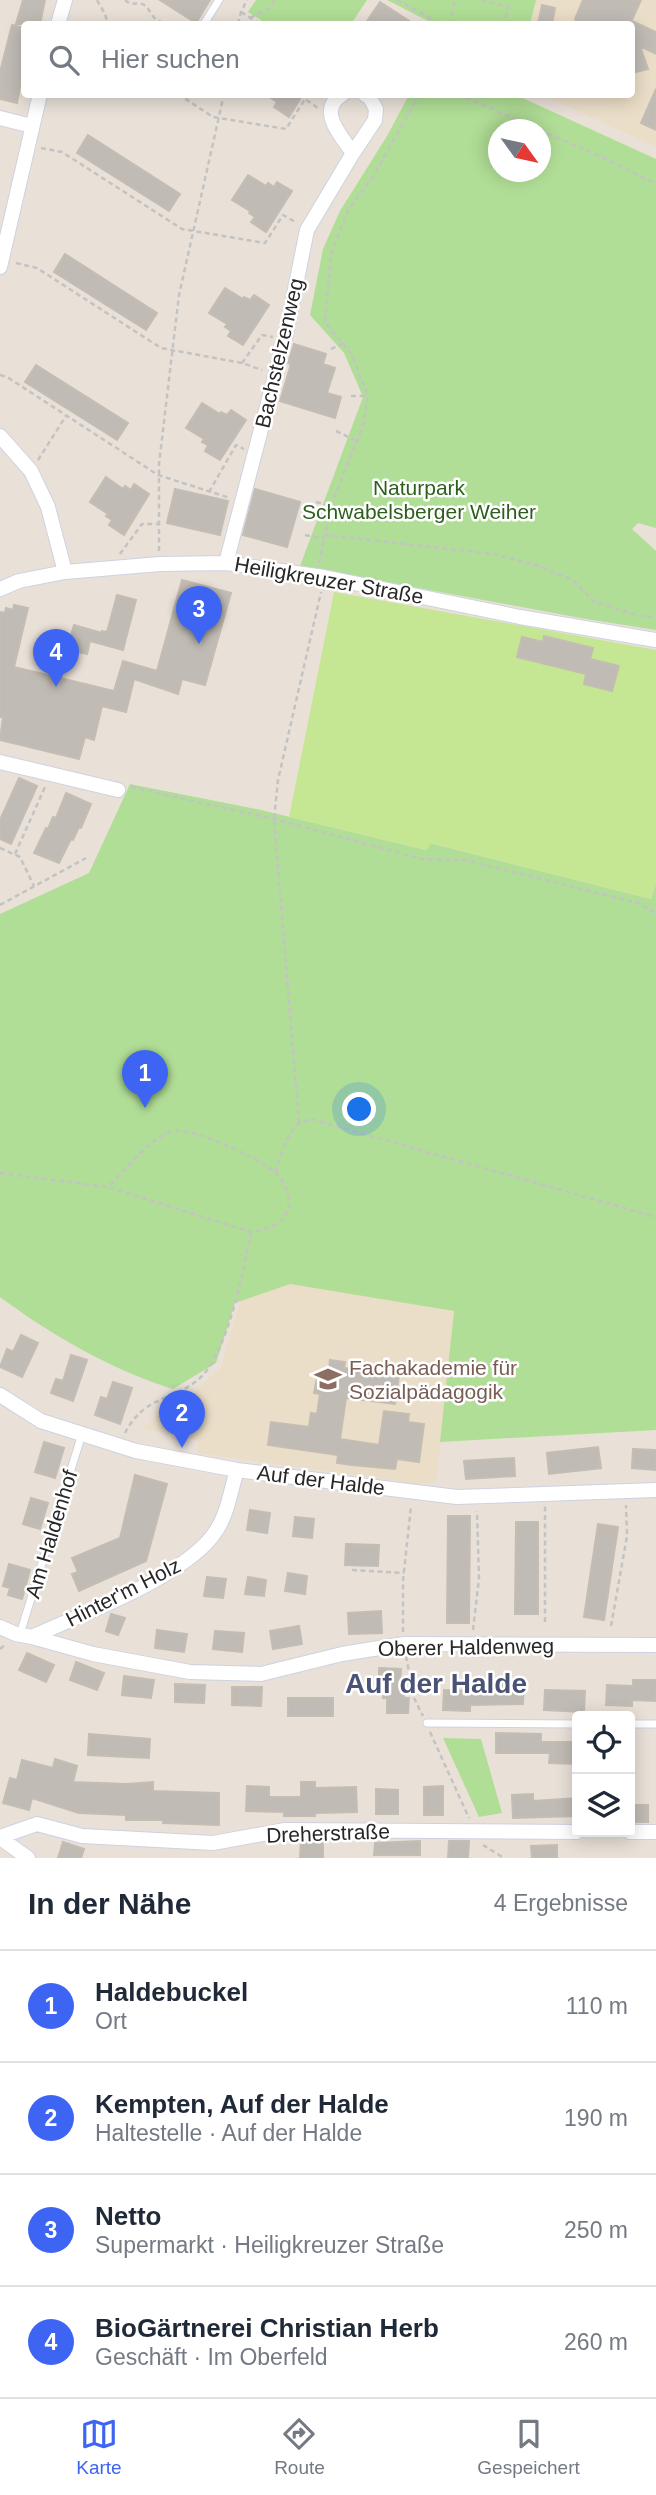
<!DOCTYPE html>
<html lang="de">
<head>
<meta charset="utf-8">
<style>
	:root { --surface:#fff; --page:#f2f2f3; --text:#1f2937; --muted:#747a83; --line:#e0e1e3; --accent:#3d64f2 }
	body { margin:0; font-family:Arial,sans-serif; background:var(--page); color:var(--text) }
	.controls { position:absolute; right:21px; bottom:21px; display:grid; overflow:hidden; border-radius:7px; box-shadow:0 4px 18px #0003 }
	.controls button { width:63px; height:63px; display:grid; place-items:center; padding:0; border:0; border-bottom:2px solid var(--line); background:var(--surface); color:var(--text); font:35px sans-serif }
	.compass { position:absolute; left:488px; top:119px; width:63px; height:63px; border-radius:50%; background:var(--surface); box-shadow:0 4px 18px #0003; rotate:123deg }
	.you { position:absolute; left:360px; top:1110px; width:24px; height:24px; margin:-18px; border:5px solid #fff; border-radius:50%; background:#1a73e8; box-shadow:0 0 0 10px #1a73e833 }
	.badge { display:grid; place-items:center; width:46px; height:46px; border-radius:50%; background:var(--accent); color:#fff; font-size:23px; font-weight:700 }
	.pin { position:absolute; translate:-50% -58px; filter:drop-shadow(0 2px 4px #0008) }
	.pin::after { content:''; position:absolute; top:37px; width:24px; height:21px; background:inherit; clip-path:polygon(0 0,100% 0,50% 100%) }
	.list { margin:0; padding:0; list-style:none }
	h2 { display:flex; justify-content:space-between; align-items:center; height:91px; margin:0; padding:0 28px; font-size:30px }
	h2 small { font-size:23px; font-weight:400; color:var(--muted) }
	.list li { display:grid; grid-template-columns:46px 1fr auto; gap:21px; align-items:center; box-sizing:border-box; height:112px; padding:0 28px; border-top:2px solid var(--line) }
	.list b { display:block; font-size:26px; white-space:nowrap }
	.list p { margin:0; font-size:23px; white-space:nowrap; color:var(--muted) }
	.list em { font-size:23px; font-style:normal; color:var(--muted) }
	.icon { flex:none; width:38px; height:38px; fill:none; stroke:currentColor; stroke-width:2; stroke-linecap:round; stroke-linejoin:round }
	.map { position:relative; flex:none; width:656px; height:1858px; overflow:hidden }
	.search { position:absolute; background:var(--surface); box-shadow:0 4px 18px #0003; left:21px; right:21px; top:21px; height:77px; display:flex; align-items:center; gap:18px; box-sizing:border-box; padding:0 24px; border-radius:7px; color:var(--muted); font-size:26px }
	.sheet { height:539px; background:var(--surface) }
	nav { display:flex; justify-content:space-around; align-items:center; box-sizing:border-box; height:98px; border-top:2px solid var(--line); background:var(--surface); font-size:19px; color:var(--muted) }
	nav a { display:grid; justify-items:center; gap:4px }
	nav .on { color:var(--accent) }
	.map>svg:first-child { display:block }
	.education { fill:#ebdec8 }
	.green { fill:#b1de96; fill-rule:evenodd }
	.pitch { fill:#c5e692 }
	.building { fill:#c1bbb5; stroke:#c4bdb3; stroke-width:2 }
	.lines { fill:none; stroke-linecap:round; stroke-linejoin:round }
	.service-casing { stroke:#ced2e0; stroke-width:9 }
	.minor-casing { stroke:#ced2e0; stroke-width:16 }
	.path { stroke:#c3c3c3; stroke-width:2.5; stroke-dasharray:5 3.5; stroke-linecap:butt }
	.service { stroke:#fff; stroke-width:7 }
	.minor { stroke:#fff; stroke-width:14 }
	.labels { text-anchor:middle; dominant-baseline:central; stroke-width:5; stroke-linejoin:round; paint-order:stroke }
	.street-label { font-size:21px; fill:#272727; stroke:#fff }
	.park-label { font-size:21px; fill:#2c5f1b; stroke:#fff }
	.education-label { font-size:21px; fill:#785e54; stroke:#fff; text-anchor:start }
	.district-label { font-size:28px; font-weight:bold; fill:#4a5375; stroke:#fff }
</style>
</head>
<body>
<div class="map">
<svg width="656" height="1858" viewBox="0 0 656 1858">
	<rect width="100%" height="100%" fill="#e9e1d8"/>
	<path class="education" d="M536,0h120v147l-114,-52 90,-1v-70h-102z
		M290,1284l165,27 -19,172 -19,1 -220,-31 1,-13 -56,-12 21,-17 32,-20 26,-24 19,-66z"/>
	<path class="green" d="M256,0h111l-16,24h-84l-19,-12z
		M387,0h149l-6,24h-102v-3z
		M409,95h107l140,64v369l-18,-5 -6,6 24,22v79l-70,-11 -286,-53 63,-169 -19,-44 -34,-38 13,-66 17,-38 47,-75zM498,130h42v42h-42z
		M130,784l131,26 165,40 4,-7 221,56 5,-16v547l-216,12 14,-131 -164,-27 -55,19 -19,60 -43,26c-61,-19 -122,-54 -173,-92v-383l89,-41z
		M443,1738l38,1 21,74 -23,4z"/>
	<path class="pitch" d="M334,592l322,58v233l-5,16 -220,-56 -4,7 -138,-33z"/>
	<path class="building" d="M23,0h22l-5,24h-24z
		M160,0h50l-14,23z
		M583,0h58l-11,24h-53l-2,-5z
		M380,2l34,22h-49z
		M542,5l13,3 -3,16h-14z
		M632,21l24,11v22l-16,-8 8,23 -16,4z
		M12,25l12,3v37l-7,38 -17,-4v-27z
		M656,89v41l-15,-7z
		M265,94h28l7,5 -11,18 -15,-10 3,-5z
		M88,135l92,59 -11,17 -92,-58z
		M248,175l18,11 2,-3 6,4 3,-5 15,9 -26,41 -15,-10 4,-5 -6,-4 1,-2 -18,-11z
		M65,254l92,59 -11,17 -92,-58z
		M225,288l18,11 1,-2 6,3 4,-5 15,10 -26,40 -15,-9 3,-5 -6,-4 2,-3 -18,-11z
		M294,344l32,10 -3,10 12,4 -8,25 14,4 -6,21 -55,-17 11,-37 -3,-1z
		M36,365l92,58 -11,17 -92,-58z
		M202,403l18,11 1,-2 6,3 4,-5 15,10 -26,40 -15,-9 3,-6 -6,-3 2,-3 -18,-11z
		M106,477l17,12 2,-3 6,4 3,-6 15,10 -25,41 -15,-10 3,-5 -6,-4 2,-2 -18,-12z
		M175,489l53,12 -8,34 -53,-12z
		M255,489l45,13 -13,45 -44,-12z
		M182,580l49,13 -26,92 -23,-6 -4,15 -44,-15 -8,33 -24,-6 -8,34 -9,-3 -6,22 -79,-19 3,-23h-3v-105l5,1 1,-5 7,2 1,-5 14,3 -14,59 100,24 9,-30 34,10z
		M117,595l19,5 -13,50 -33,-9 -3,13 -20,-5 7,-24 28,8v-2l5,1z
		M544,636l49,12 -3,11 29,7 -7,25 -28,-7 2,-10 -69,-17 5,-20 21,5z
		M19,778l18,8 -26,58 -11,-5v-19z
		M66,793l25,11 -10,24 -2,-1 -6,13 -2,-1 -12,24 -25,-10 12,-25 2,1 5,-12 3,1z
		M21,1335l17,8 -16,34 -22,-10 7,-18 6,3z
		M71,1355l16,5 -14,41 -22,-8 5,-14 7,2z
		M330,1360l15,2 -1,6 55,7 -4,29 -49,-6 -6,41 39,6 5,-34 25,3 -1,8 16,2 -5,38 -22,-3 -2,10 -43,-4 -15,-2 1,-8 -70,-10 3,-23 38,5 2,-14 6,1 3,-20 -6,-1 3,-15 11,1z
		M113,1382l19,6 -12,36 -25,-9 6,-18 6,2z
		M44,1442l20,6 -9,30 -20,-6z
		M598,1447l3,21 -52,6 -2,-21z
		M633,1449l23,1v20l-24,-2z
		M514,1458l1,18 -49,3 -2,-18z
		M135,1475l32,9 -21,77 -67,30 -7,-17 6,-2 -6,-14 48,-20z
		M31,1498l17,5 -8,26 -17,-5z
		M250,1510l20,3 -3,20 -20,-3z
		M448,1516h22l-1,107h-22z
		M295,1517l19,2 -2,19 -19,-2z
		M516,1522h22v92h-23z
		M598,1524l20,3 -14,93 -20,-3z
		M346,1544l33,1 -1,21 -33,-1z
		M9,1564l21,6 -8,29 -14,-4 2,-7 -7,-2z
		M288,1573l19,3 -2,18 -20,-3z
		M207,1577l19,2 -3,19 -19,-2z
		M248,1577l18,3 -2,16 -19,-2z
		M381,1611l1,22 -33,1 -1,-21z
		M111,1614l14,4 -7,17 -12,-4z
		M299,1626l3,18 -29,5 -3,-18z
		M157,1630l30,4 -3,18 -29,-4z
		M215,1631l29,2 -2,19 -29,-3z
		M27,1653l27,12 -8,17 -27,-12z
		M76,1662l28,11 -7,17 -27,-10z
		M379,1668l22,1 -1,14h5l-1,15h5l-1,15h-21v-15h-4v-15h-4z
		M124,1676l30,4 -3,18 -29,-3z
		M633,1680h23v21l-24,-1v6l-26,-1 1,-20 26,1z
		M497,1683h27l-1,21 -53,1v6l-27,-1 1,-20 26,1 1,-6 26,1z
		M175,1684l30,1 -1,18 -29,-1z
		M232,1687h30l-1,19 -29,-1z
		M545,1690l40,1 -1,21 -40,-2z
		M288,1698h45v18h-45z
		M496,1733l45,1v8h36v22l-28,-1 1,-10h-54z
		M89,1734l61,5 -1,19 -61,-3z
		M55,1759l22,7 -4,16 53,2 27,-2v9l66,2v32l-56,-2v-3h-37v-5l-47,-2 -47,-15 -3,12 -26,-7 7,-25 7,2 5,-20 31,8z
		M301,1782h14v6l41,-1 1,25 -42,1v3h-31v-4l-38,-1 1,-25 22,1v10h32z
		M443,1786v29h-19v-28z
		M376,1789l22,1v24h-22z
		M533,1794v7l44,-3v18l-64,2 -1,-23z
		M630,1805h18v17h-18z
		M301,1840h22v18h-23z
		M420,1841v14h-46l1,-12z
		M449,1841h20l-1,17h-20z
		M63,1842l21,7 -3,9h-23z
		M557,1845v13h-25l-1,-12z"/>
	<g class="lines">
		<defs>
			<path id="service" d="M204,24l15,-24
				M20,1634l62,-200
				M427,1723l150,1
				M630,1724h26"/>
			<path id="minor" d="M58,24l7,-24
				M343,94c-27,16 -2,42 10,59
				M0,118l32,8
				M0,267l40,-173
				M0,436l31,35 17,36 17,65
				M226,563l60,-229 21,-104 46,-77 22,-33 1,-11 -6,-11 -6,-4
				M0,589l19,-8 46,-9 95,-8 66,-1 98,14 196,40 136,23
				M0,762l118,28
				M0,1395l41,26 95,30 101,19 220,27 199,-7
				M0,1627l16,7 16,3c51,-24 154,-60 184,-106 12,-18 15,-42 21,-61
				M32,1637l61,17 97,18 71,2 81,-20 62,-10 252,1
				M630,1832h26
				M0,1837l37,-13 45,12 131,7 72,-13 292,2
				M0,1838l28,20"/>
		</defs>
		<use href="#service" class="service-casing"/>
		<use href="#minor" class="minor-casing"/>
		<path class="path" d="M97,0l8,14 2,7 -2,3
			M125,0l5,4c24,-3 14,9 29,17 6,3 13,3 19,3
			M397,0l32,17 9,7
			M481,0l27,7 -4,17
			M241,12l19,12
			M250,18l19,-10 6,-8
			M238,24l3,-12 6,-12
			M450,24l5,-24
			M178,94l35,23 73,12 19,-30 13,9
			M420,94l-48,84 -24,32 -17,44 -6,69 26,30 17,43 -5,30 -32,79 -6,30 169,19 44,12 35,14 20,21 47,15 16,1
			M458,94l82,36
			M540,130l62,27 54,27
			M41,148l21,4 120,77 83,14 18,-28 14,8
			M16,263l21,5 124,80 81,15 20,7
			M331,349l12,-6
			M242,363l20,-28 11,2
			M0,375l7,2 151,98 72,23
			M351,396h17
			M336,431l21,10
			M38,460l28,-44
			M209,492l27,-47 8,4
			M316,502l13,3
			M305,535l19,4
			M159,551v-87l20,-169 45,-201
			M120,554l22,-30h16
			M319,563l6,-28
			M131,787l143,32 148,40 43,1 173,43 18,10
			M0,848l20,9 14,29
			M15,854l30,-67
			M0,905l86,-47
			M299,1123l-25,-304 4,-39 43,-188
			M275,1172c8,-20 12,-49 36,-53l345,98
			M0,1173l108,14 143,45c11,-1 26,-6 33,-15 10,-13 3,-33 -8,-44 -14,-14 -86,-47 -104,-42 -22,7 -47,39 -64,56
			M125,1433c20,-39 51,-32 76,-56 27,-26 43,-109 50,-145
			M352,1570l52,3
			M545,1622v-116
			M611,1626l16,-90 -1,-31
			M473,1630l6,-52 -2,-67
			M403,1632v-51l8,-75
			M0,1649l6,-5
			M406,1656l8,42 9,18
			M430,1732l39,86
			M483,1845l21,13"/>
		<use href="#service" class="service"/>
		<use href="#minor" class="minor"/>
	</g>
	<defs>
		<symbol id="university-bare" viewBox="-9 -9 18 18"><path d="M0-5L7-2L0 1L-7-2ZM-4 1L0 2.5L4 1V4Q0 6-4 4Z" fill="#8d6e63" stroke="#fff" stroke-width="2.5" paint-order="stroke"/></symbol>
	</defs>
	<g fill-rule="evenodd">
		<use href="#university-bare" x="309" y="1360" width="38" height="38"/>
	</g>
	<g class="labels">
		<g class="street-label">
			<text transform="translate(279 353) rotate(-77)">Bachstelzenweg</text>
			<text transform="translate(329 580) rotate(10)">Heiligkreuzer Straße</text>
			<text transform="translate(321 1480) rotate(7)">Auf der Halde</text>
			<text transform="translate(51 1534) rotate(-73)">Am Haldenhof</text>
			<text transform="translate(123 1592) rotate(-27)">Hinter'm Holz</text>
			<text transform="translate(466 1647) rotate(-1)">Oberer Haldenweg</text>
			<text transform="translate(328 1833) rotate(-2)">Dreherstraße</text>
		</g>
		<g class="park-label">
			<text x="419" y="487">Naturpark<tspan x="419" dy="24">Schwabelsberger Weiher</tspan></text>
		</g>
		<g class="education-label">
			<text x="349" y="1367">Fachakademie für<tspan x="349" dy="24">Sozialpädagogik</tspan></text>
		</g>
		<g class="district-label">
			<text x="436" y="1683">Auf der Halde</text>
		</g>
	</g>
</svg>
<div class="controls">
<button><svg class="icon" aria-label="locate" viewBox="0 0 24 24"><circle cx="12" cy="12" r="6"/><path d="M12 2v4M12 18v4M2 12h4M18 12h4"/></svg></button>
<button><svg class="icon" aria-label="layers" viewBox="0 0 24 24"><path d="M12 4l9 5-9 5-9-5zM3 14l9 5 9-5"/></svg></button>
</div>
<svg class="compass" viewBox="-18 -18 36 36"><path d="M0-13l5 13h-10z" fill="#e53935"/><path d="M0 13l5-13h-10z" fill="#747a83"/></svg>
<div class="you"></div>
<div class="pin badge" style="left:145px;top:1108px">1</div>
<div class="pin badge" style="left:182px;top:1448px">2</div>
<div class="pin badge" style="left:199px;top:644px">3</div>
<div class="pin badge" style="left:56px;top:687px">4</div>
<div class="search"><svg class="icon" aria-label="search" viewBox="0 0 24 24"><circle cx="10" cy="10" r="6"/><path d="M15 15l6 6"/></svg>Hier suchen</div>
</div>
<section class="sheet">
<h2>In der Nähe<small>4 Ergebnisse</small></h2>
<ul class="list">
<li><span class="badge">1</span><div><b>Haldebuckel</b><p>Ort</p></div><em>110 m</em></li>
<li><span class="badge">2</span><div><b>Kempten, Auf der Halde</b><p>Haltestelle · Auf der Halde</p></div><em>190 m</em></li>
<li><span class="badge">3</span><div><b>Netto</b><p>Supermarkt · Heiligkreuzer Straße</p></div><em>250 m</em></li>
<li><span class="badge">4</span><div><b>BioGärtnerei Christian Herb</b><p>Geschäft · Im Oberfeld</p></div><em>260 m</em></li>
</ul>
</section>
<nav>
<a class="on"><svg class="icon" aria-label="map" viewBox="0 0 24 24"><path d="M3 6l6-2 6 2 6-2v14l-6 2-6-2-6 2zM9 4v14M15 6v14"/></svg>Karte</a>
<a><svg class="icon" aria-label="directions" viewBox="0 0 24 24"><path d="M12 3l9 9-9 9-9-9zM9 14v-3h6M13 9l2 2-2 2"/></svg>Route</a>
<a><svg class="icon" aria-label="saved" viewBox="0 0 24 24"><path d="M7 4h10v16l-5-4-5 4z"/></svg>Gespeichert</a>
</nav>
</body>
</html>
